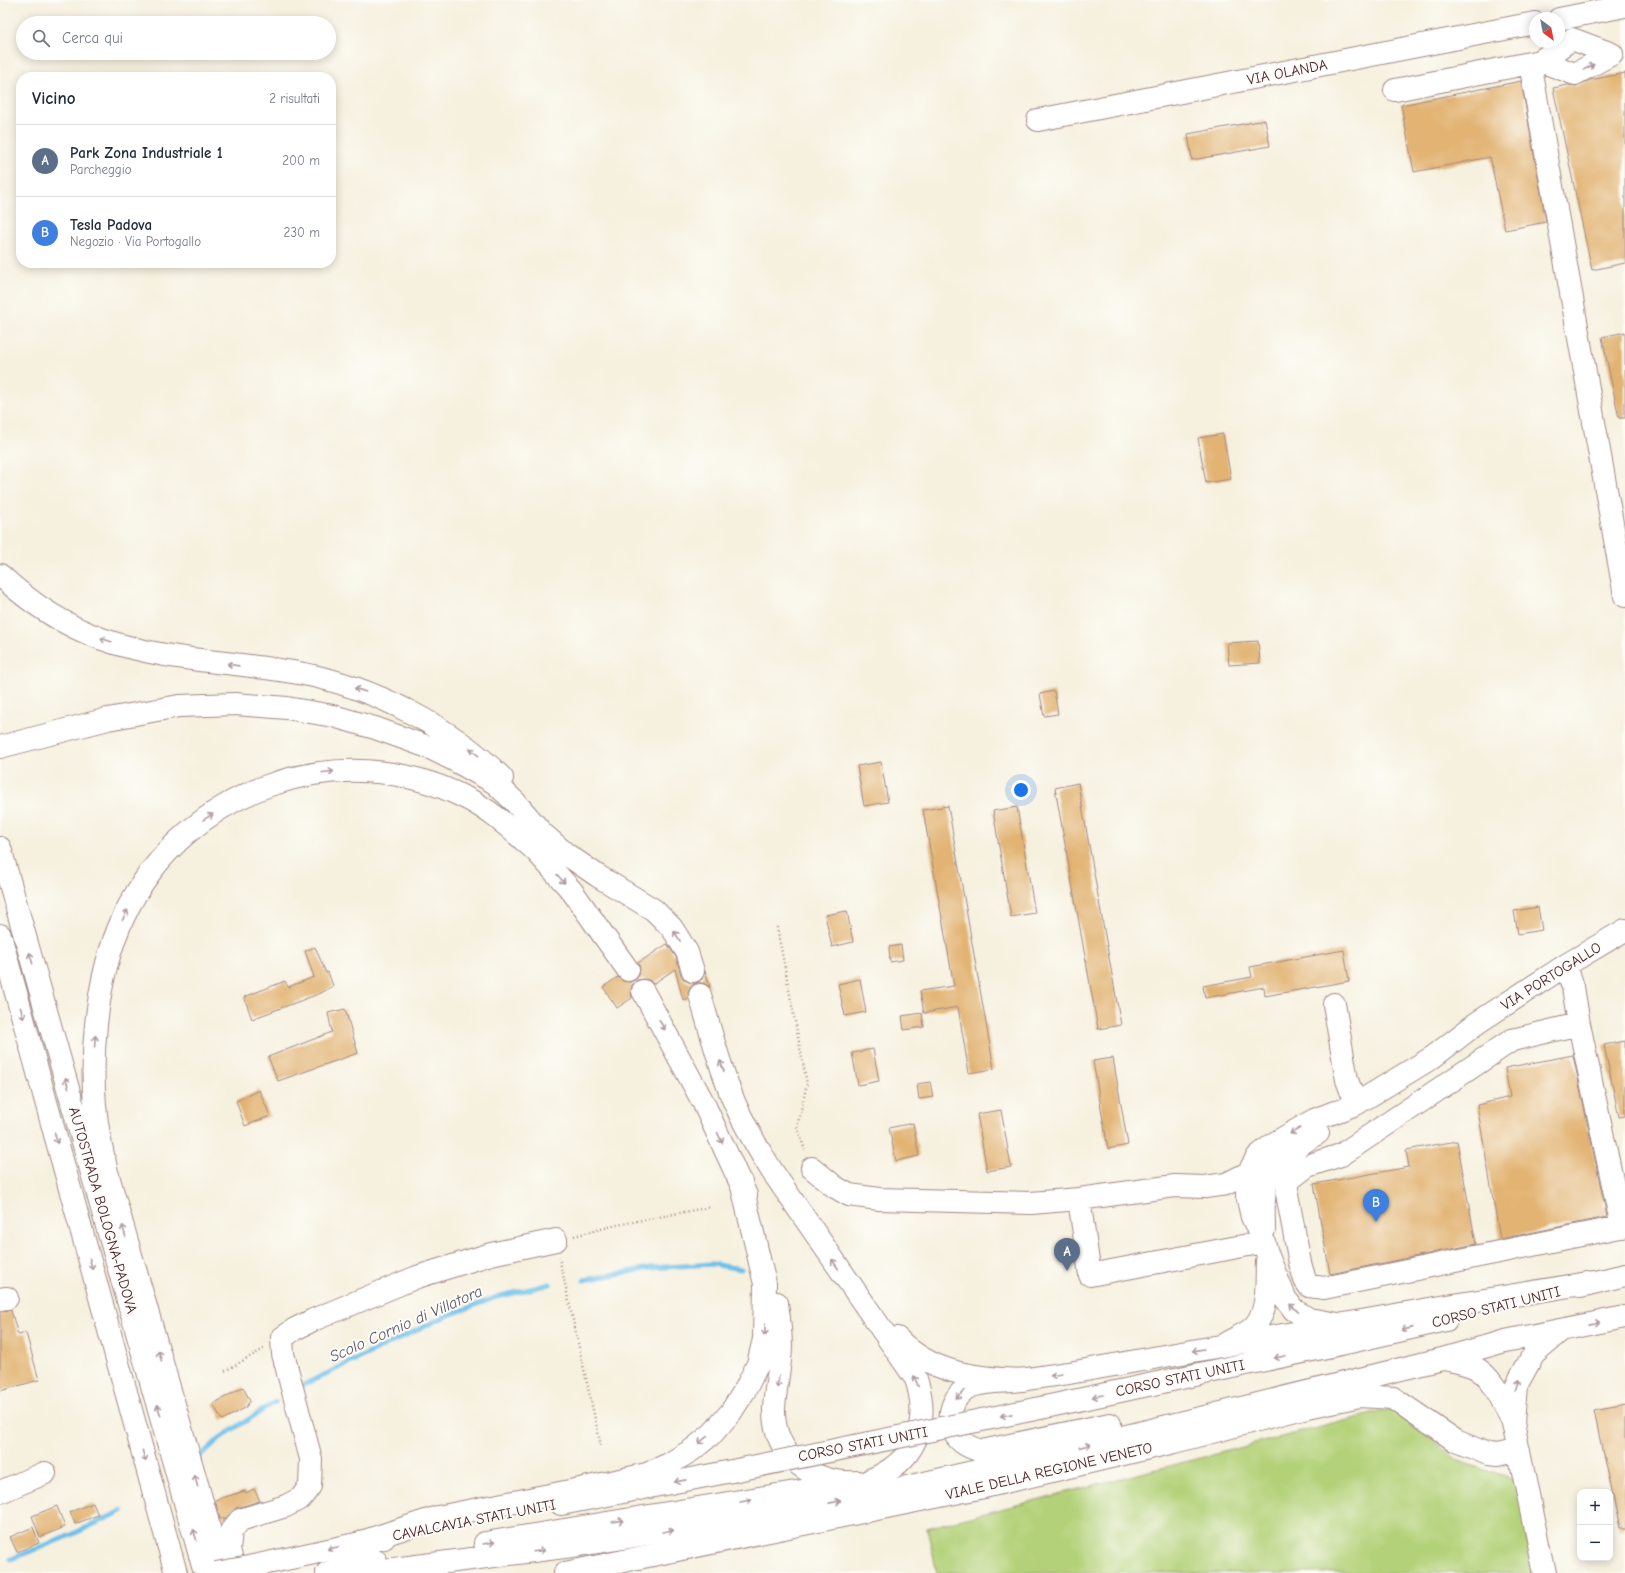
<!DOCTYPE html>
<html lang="it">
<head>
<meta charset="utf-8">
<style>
	:root { --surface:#fff; --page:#f2f2f3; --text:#1f2937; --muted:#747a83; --line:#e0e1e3; --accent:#b5179e }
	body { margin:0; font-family:"Comic Neue",sans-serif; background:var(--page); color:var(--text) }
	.controls { position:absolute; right:12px; bottom:12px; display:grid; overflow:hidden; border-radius:8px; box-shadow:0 2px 10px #0003 }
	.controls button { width:36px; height:36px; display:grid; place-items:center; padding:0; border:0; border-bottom:1px solid var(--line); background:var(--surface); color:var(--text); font:20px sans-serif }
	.compass { position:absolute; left:1529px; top:12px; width:36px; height:36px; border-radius:50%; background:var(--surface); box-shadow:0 2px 10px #0003; rotate:148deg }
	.you { position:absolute; left:1021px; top:790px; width:14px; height:14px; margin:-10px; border:3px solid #fff; border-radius:50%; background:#1a73e8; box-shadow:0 0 0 6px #1a73e833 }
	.badge { display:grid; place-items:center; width:26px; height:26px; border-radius:50%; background:var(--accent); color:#fff; font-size:13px; font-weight:700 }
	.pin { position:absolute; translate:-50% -33px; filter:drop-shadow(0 1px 2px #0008) }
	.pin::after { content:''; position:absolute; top:21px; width:14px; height:12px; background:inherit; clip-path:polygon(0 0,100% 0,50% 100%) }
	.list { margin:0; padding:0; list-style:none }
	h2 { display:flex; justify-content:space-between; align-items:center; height:52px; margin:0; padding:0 16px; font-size:17px }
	h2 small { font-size:13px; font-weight:400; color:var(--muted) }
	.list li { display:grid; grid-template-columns:26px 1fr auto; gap:12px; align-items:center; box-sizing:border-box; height:72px; padding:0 16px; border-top:1px solid var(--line) }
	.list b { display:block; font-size:15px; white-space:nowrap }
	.list p { margin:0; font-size:13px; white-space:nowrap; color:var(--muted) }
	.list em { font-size:13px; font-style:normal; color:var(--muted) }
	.icon { flex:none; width:22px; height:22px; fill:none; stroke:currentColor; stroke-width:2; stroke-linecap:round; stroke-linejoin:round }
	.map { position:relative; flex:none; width:1625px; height:1573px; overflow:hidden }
	.search { position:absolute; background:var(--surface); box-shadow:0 2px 10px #0003; left:16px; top:16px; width:320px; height:44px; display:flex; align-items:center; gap:10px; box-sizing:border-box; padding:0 14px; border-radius:22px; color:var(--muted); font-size:15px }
	.panel { position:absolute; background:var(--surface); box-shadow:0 2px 10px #0003; left:16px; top:72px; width:320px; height:196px; border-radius:16px }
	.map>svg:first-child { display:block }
	.green { fill:#b3d178; stroke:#7e7852 }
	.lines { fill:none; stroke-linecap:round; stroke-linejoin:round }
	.stream { stroke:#6ec0ea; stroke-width:5 }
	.building { fill:#e2b372 }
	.minor-casing { stroke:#a08884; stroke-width:24 }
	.major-casing { stroke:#a08884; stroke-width:24 }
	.highway-casing { stroke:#a08884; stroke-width:24 }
	.path { stroke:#a08884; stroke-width:2.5; stroke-dasharray:1 3; stroke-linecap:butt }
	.minor { stroke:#fff; stroke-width:22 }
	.major { stroke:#fff; stroke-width:22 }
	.highway { stroke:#fff; stroke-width:22 }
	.major-bridge-casing { stroke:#a08884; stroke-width:24; stroke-linecap:butt }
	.major-bridge { stroke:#fff; stroke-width:22 }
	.oneway { stroke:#ae9aa0 }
	.labels { text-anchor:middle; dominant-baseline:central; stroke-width:4; stroke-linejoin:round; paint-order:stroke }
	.street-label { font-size:15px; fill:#4a1f2b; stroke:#fdfcf7 }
	.water-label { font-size:16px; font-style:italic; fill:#57576e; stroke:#fdfcf7 }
</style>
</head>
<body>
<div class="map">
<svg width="1625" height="1573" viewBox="0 0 1625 1573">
	<rect width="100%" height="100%" fill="#fdfcf7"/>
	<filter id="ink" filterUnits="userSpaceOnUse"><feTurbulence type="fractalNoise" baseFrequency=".025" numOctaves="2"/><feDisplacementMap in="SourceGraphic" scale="8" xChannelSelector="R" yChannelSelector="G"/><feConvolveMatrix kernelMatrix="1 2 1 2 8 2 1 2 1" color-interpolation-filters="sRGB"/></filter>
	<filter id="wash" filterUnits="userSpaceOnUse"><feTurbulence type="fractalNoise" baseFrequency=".012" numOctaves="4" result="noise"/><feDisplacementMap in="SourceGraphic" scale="16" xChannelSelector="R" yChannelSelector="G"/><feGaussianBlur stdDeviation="0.9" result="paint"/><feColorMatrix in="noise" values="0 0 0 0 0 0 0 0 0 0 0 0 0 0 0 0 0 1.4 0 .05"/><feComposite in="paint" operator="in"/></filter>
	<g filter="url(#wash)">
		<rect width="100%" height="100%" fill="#f6f0de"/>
		<path class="green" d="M1391,1409l68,52 60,21 15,91h-597l-10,-45z"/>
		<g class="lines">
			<path class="stream" d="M584,1280l66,-12 62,-4 29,5
				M299,1387l145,-70 53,-20 53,-13
				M197,1459l23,-21 55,-36
				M11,1559l60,-24 51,-24"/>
		</g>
		<g id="blocks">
			<path class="building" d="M1625,73v190l-33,7 -39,-182 15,-3 8,1 14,-6z
				M1521,81l25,141 -41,8 -15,-73 -76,15 -13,-67z
				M1265,120l5,26 -78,14 -4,-26z
				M1625,332v86h-6l-17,-81z
				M1223,434l8,45 -25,4 -8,-45z
				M1258,641l2,22 -31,2 -2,-22z
				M1054,691l4,23 -14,2 -4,-22z
				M881,762l7,40 -24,4 -7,-40z
				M1078,783l43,242 -23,4 -43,-241z
				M948,806l46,263 -25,4 -11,-66 -34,6 -4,-22 34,-5 -31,-176z
				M1017,807l18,106 -24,4 -18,-106z
				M1538,907l4,23 -24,4 -4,-23z
				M847,911l6,31 -21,5 -7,-32z
				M667,944l9,13 5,18 3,5 7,3h6l5,-4 3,-8 5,16 -7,-4h-7l-5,3 -3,6v7l-5,1 -8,-31 -22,15 -4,-4 -5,-1 -7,1 -5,5 -1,5 1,8 -15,10 -14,-21 15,-10 5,4 7,1 5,-2 4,-5 1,-7 -2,-5z
				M901,945l2,15 -13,2 -1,-15z
				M315,947l11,26 2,-1 5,14 -12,7 -69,26 -8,-22 41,-16 3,6 26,-10 -9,-26z
				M1344,950l5,31 -84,15 -1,-9 -59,11 -2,-12 49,-9 -2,-10z
				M860,979l6,33 -21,4 -7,-32z
				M345,1009l13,44 -80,28 -10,-24 64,-25 -4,-19z
				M922,1013l2,14 -20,3 -2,-14z
				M1625,1041v75l-6,1 -15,-72z
				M873,1049l6,32 -21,4 -6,-32z
				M1573,1055l34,162 -107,22 -23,-134 33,-8 -5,-29z
				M1113,1058l15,87 -20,4 -15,-88z
				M930,1082l3,15 -14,2 -2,-15z
				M259,1090l11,26 -25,10 -9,-25z
				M1001,1110l10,57 -24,4 -10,-57z
				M913,1123l6,33 -23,5 -7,-33z
				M1457,1141l19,103 -146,30 -16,-90 95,-17 -3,-17z
				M11,1310l7,25 8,-2 13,47 -39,11v-80z
				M243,1387l7,14 -5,7 -23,12 -9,-16z
				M1625,1405v124h-6l-25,-118z
				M254,1489l6,12 -24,7 -10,10 -6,1 -5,-19 30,-9 1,2z
				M93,1503l5,12 -23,9 -5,-12z
				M57,1506l8,21 -25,10 -8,-21z
				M33,1527l6,16 -22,9 -7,-15z"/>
		</g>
	</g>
	<g filter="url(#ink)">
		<use href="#blocks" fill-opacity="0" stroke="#a08884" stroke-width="1"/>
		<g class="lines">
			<defs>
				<path id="minor" d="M1559,19l66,-13
					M1540,61l35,13 37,-20 -40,-15 -32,22 -10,2 95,533
					M1395,90l135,-27
					M1038,120l497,-97
					M1566,965l7,22 6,37 43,203
					M1334,1004l13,76 9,24
					M1579,1024l-67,16 -171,115 -34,11 -18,14 -2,14 13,69 5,17 4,6 15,2 301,-62
					M812,1168l23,19 14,8 30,4 152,4 48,-4 96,-13 30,1 21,-3 22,-11
					M1079,1199l11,76 174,-33
					M1264,1230c0,-16 -2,-34 3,-49 6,-23 33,-36 51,-48
					M0,1299l7,-1
					M1338,1324l-29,-5 -15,-9 -9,-12 -17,-42 -4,-14 -12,-25 -5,-22 1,-22 10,-17 15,-12 41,-24 42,-16 77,-47 44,-34 89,-58 59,-35
					M1225,1344c8,-5 18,-9 25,-14 20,-15 16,-47 17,-69
					M1513,1423l31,150
					M0,1492l45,-19
					M235,1573l-6,-24 2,-18 9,-11 46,-14 15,-8 9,-12 1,-27 -28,-105 -1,-16 13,-9 18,-9 104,-43 74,-23 65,-14
					M565,1573l419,-86 190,-45 129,-34 57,-12 33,2 63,43 32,13 10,1 21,-5"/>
				<path id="major" d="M1580,1286l45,-11
					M1444,1359c10,2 21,4 30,8 20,10 29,36 39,55
					M1045,1407l305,-65 96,-22
					M1513,1423l3,-37 18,-33 26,-22
					M1110,1424l-128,27c-13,-3 -25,-9 -30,-23 -5,-18 4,-38 23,-43 14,-4 31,-3 45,-5 17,-2 33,-5 49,-7l360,-64 165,-27
					M561,1504l171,-33
					M485,1543l365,-60
					M244,1568l140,-30
					M327,1573l49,-12
					M362,1573l218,-28 216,-35 89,-18 176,-40 381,-93 63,-18 120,-24"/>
				<path id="highway" d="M0,575c30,28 63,50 102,64 64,23 135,22 202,35 68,13 149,54 198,104
					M0,747l108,-28 71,-13 56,-2 52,4 46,8 42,12 53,19 26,13 41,23 20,19 27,31 24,21 32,22 56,34 18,18 15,24 6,19
					M526,837l9,13 37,41 56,79
					M0,848l203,718
					M0,935l176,638
					M643,991l60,111 43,93
					M700,995c11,37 20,74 35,109 11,24 23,45 37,67l144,208c15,45 -1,83 -46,101
					M777,1303c2,14 4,30 4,45 -1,21 -6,41 -7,61 -1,48 40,76 84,73
					M897,1338c34,36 79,40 126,42
					M365,1541l73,-24 142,-28 67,-15 22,-10 23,-14 21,-17 18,-21 14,-22 13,-26 6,-25 1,-55 -24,-102
					M219,1573l-13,-58 -99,-343c-3,-13 -6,-25 -8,-37 -12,-66 -4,-158 25,-219 60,-127 215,-183 342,-118 26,13 47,33 69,52"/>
			</defs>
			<use href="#minor" class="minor-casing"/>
			<use href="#major" class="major-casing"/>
			<use href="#highway" class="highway-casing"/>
			<path class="path" d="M777,927l30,157 -10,43 8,23
				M574,1236l43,-11 94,-18
				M559,1257l42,189
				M225,1371l40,-23"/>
			<use href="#minor" class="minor"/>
			<use href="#major" class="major"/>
			<use href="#highway" class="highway"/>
			<defs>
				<path id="major-bridge" d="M732,1471l313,-64
					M216,1573l28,-5"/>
			</defs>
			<use href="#major-bridge" class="major-bridge-casing"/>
			<use href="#major-bridge" class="major-bridge"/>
		</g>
		<defs><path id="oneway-shaft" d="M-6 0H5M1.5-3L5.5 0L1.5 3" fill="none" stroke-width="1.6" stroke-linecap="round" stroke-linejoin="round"/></defs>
		<g class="oneway">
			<use href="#oneway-shaft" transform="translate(1589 67) rotate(-28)"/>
			<use href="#oneway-shaft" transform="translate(106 640) rotate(-163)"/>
			<use href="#oneway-shaft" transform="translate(233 665) rotate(-172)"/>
			<use href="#oneway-shaft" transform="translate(360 690) rotate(-161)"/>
			<use href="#oneway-shaft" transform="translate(474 752) rotate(-140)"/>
			<use href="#oneway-shaft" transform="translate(328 772) rotate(-5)"/>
			<use href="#oneway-shaft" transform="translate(208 817) rotate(-32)"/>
			<use href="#oneway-shaft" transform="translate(561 879) rotate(48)"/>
			<use href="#oneway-shaft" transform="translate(125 915) rotate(-64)"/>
			<use href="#oneway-shaft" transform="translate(677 936) rotate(-123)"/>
			<use href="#oneway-shaft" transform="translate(31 958) rotate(-106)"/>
			<use href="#oneway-shaft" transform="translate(22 1013) rotate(75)"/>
			<use href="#oneway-shaft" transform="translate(662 1025) rotate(61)"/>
			<use href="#oneway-shaft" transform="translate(95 1041) rotate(-86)"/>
			<use href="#oneway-shaft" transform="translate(722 1066) rotate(-110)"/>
			<use href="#oneway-shaft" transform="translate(67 1083) rotate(-106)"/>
			<use href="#oneway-shaft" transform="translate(1295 1131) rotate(150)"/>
			<use href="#oneway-shaft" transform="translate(56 1138) rotate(75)"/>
			<use href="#oneway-shaft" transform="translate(720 1138) rotate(65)"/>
			<use href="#oneway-shaft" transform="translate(124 1231) rotate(-106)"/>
			<use href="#oneway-shaft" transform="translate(91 1264) rotate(75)"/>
			<use href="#oneway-shaft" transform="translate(835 1264) rotate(-124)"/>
			<use href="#oneway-shaft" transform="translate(1294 1308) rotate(-137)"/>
			<use href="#oneway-shaft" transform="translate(1594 1323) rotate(-11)"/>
			<use href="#oneway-shaft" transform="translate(1407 1329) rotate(167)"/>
			<use href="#oneway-shaft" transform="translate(765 1330) rotate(92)"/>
			<use href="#oneway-shaft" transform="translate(1198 1350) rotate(170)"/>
			<use href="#oneway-shaft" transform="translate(160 1356) rotate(-106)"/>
			<use href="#oneway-shaft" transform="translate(1280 1357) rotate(168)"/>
			<use href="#oneway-shaft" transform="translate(1056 1375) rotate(171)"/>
			<use href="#oneway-shaft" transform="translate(916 1381) rotate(-112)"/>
			<use href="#oneway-shaft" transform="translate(778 1382) rotate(99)"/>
			<use href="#oneway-shaft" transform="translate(1518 1385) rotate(-72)"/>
			<use href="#oneway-shaft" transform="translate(960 1395) rotate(132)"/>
			<use href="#oneway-shaft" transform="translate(1098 1396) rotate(168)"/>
			<use href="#oneway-shaft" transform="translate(159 1410) rotate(-106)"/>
			<use href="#oneway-shaft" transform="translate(1006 1415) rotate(169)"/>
			<use href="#oneway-shaft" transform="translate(703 1440) rotate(141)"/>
			<use href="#oneway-shaft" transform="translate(1085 1446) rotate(-14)"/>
			<use href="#oneway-shaft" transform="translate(144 1456) rotate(74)"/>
			<use href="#oneway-shaft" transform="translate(196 1481) rotate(-106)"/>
			<use href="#oneway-shaft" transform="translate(680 1481) rotate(169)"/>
			<use href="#oneway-shaft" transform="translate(746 1501) rotate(-10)"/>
			<use href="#oneway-shaft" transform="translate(835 1502) rotate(-11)"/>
			<use href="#oneway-shaft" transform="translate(618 1521) rotate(-9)"/>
			<use href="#oneway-shaft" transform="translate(668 1531) rotate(-9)"/>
			<use href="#oneway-shaft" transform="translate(195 1535) rotate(-106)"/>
			<use href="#oneway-shaft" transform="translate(489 1543) rotate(-10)"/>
			<use href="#oneway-shaft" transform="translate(333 1548) rotate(168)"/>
			<use href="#oneway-shaft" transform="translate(539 1551) rotate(-7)"/>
		</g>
	</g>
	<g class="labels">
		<g class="street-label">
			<text transform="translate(1287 72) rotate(-11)">VIA OLANDA</text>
			<text transform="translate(1551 976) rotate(-32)">VIA PORTOGALLO</text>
			<text transform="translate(103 1210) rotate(74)">AUTOSTRADA BOLOGNA-PADOVA</text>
			<text transform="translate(1496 1307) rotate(-14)">CORSO STATI UNITI</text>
			<text transform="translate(1180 1378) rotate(-12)">CORSO STATI UNITI</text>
			<text transform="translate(863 1444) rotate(-11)">CORSO STATI UNITI</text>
			<text transform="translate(1049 1471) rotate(-13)">VIALE DELLA REGIONE VENETO</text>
			<text transform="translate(474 1520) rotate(-11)">CAVALCAVIA STATI UNITI</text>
		</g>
		<g class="water-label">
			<text transform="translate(406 1324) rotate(-24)">Scolo Cornio di Villatora</text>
		</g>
	</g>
</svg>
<div class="controls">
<button>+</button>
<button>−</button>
</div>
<svg class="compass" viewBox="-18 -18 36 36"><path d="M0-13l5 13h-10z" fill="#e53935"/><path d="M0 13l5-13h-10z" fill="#747a83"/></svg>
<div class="you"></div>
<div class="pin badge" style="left:1067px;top:1271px;background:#5c6f8a">A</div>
<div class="pin badge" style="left:1376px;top:1222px;background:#3f7fe0">B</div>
<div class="search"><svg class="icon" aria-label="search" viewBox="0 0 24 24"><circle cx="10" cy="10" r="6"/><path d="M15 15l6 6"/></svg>Cerca qui</div>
<section class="panel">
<h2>Vicino<small>2 risultati</small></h2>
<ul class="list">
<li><span class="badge" style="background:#5c6f8a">A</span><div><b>Park Zona Industriale 1</b><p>Parcheggio</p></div><em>200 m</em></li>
<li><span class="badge" style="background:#3f7fe0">B</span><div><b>Tesla Padova</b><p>Negozio · Via Portogallo</p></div><em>230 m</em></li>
</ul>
</section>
</div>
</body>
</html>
